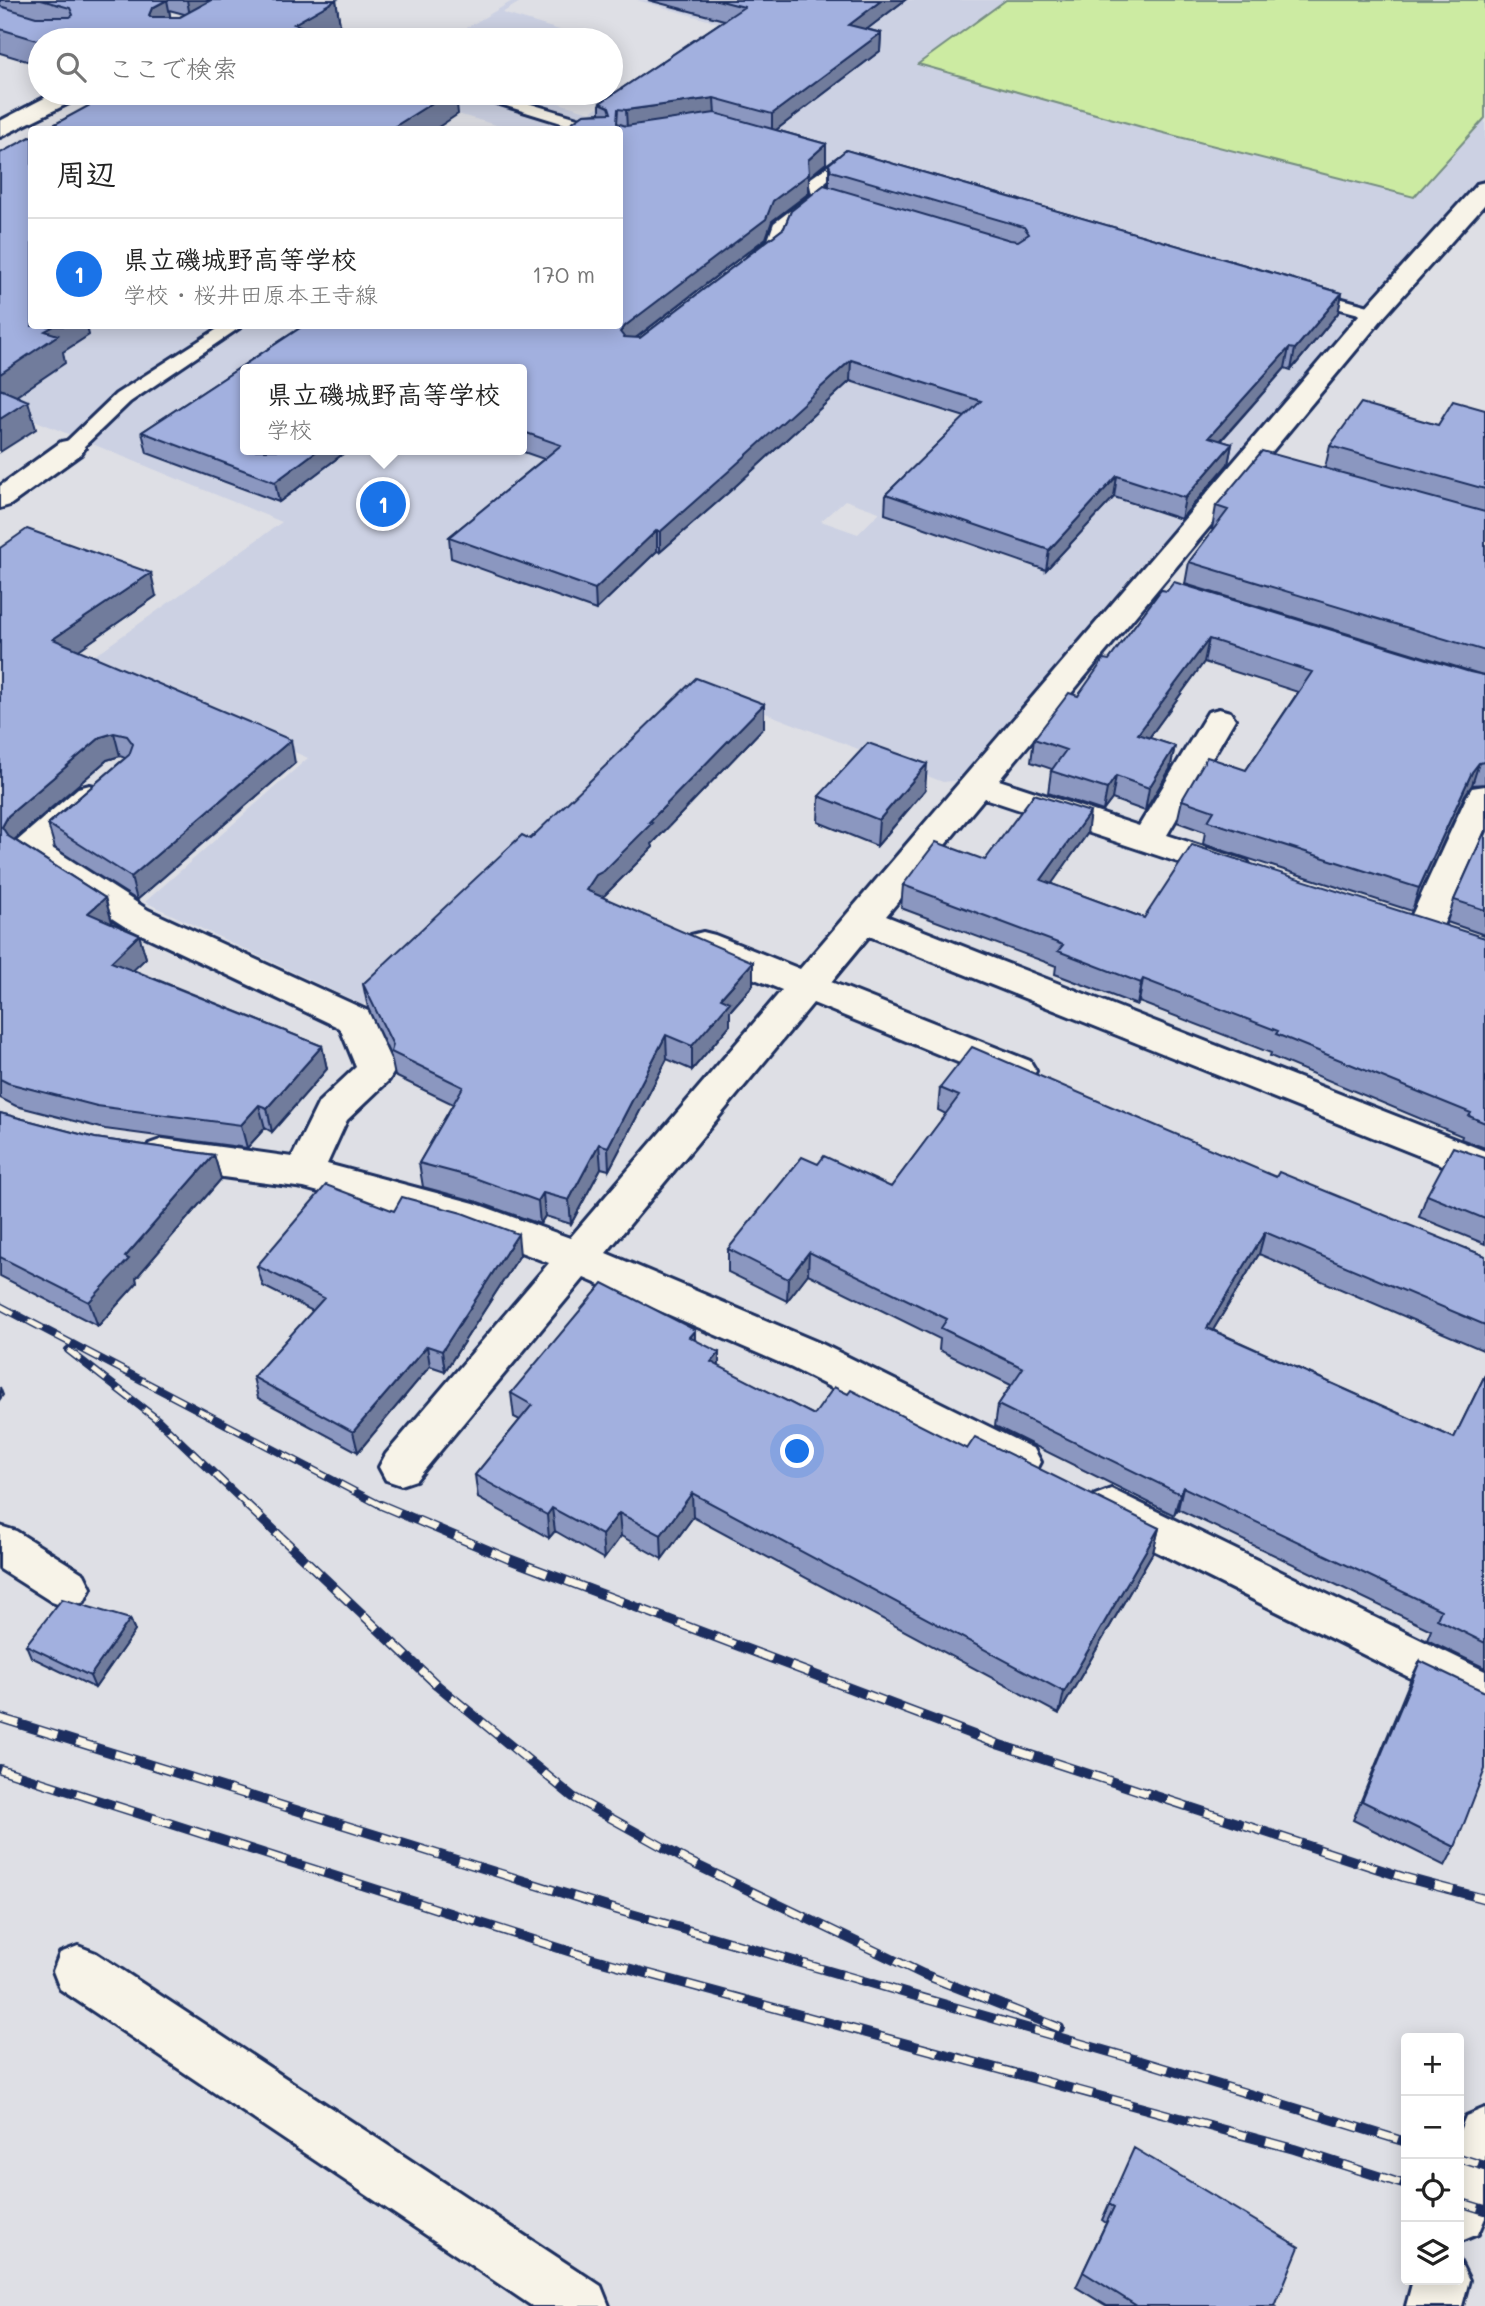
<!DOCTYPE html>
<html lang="ja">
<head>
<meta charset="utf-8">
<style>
	:root { --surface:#fff; --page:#f6f6f6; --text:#222; --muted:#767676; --line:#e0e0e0; --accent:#1a73e8 }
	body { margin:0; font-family:Mali,"Klee One",sans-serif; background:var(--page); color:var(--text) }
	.controls { position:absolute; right:21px; bottom:21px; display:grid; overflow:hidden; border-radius:7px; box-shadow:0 4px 18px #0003 }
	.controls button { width:63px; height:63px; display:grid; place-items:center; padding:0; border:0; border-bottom:2px solid var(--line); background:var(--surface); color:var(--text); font:35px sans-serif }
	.you { position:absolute; left:798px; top:1452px; width:24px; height:24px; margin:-18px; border:5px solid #fff; border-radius:50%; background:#1a73e8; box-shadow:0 0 0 10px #1a73e833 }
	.badge { display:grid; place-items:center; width:46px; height:46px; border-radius:50%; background:var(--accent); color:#fff; font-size:23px; font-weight:700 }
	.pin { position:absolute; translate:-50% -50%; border:4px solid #fff; box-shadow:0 2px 7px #0006 }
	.popup { position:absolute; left:240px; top:364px; width:287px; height:91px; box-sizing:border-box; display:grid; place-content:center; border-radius:7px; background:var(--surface); filter:drop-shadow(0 2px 5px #0005); font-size:23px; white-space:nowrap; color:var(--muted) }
	.popup b { font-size:26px; color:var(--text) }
	.popup::after { content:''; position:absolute; left:50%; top:100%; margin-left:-14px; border:14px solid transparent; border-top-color:var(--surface) }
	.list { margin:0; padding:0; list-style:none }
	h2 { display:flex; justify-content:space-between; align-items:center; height:91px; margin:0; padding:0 28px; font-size:30px }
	h2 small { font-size:23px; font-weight:400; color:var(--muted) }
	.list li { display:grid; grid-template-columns:46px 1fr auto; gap:21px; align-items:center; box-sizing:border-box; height:112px; padding:0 28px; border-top:2px solid var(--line) }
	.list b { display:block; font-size:26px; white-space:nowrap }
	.list p { margin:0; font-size:23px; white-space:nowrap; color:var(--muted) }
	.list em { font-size:23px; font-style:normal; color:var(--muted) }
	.icon { flex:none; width:38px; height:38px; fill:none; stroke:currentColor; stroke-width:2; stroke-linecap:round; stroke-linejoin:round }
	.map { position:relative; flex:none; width:1485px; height:2306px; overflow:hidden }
	.search { position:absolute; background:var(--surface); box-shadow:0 4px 18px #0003; left:28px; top:28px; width:595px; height:77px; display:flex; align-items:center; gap:18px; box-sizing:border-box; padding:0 24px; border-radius:38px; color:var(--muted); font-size:26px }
	.panel { position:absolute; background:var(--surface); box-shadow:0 4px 18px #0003; left:28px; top:126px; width:595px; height:203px; border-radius:7px }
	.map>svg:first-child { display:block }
	.built { fill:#ccd1e3; fill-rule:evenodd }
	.green { fill:#cceba2; stroke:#748d80; stroke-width:2 }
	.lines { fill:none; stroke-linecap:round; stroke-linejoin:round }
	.lane-casing { stroke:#1b2f5e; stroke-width:6 }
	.street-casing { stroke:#1b2f5e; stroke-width:6 }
	.secondary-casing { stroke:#1b2f5e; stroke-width:6 }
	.primary-casing { stroke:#1b2f5e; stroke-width:6 }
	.lane { fill:#f7f3e8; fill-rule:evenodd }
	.street { fill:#f7f3e8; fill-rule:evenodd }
	.secondary { fill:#f7f3e8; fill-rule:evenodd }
	.primary { fill:#f7f3e8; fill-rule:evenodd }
	.rail-far1-casing { stroke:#1b2f5e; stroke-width:8 }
	.rail-casing { stroke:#1b2f5e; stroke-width:10 }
	.rail-far1 { stroke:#f7f3e8; stroke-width:5; stroke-dasharray:16; stroke-linecap:butt }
	.rail { stroke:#f7f3e8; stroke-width:7; stroke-dasharray:20; stroke-linecap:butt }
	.wall { fill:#8b97c0; stroke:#1b2f5e; stroke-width:2; fill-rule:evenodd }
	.shaded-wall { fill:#717b9c; stroke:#1b2f5e; stroke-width:2 }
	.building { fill:#a2b0df; stroke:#1b2f5e; stroke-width:2 }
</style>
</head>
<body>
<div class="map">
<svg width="1485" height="2306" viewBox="0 0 1485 2306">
	<rect width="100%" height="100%" fill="#dedfe5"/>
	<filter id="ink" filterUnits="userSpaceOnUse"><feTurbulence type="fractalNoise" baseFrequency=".0143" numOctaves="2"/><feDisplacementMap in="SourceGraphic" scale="14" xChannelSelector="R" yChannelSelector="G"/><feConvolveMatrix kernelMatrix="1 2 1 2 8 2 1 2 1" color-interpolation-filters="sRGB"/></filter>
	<g filter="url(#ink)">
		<path class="built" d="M514,0h9l-21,13 74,22 -8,5h-122z
			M637,0h145l-162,130 -110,-1 -80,-23 8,-13h86l66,19 132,-88z
			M866,0h140l-87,64 495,133 71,-79v63l-109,118 -246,278 -169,203 -18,2 -252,-98 -328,321 -218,-103 163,-144 -221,-97 195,-139 -282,-116 32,-80h545l33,23 112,-215 95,-99zM689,337l200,8 -45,41zM617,360l-96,90 -374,2 98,-65v-18zM845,500l34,12v1l-21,21 -37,-13zM886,515l206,4 1,1 -47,50z"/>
		<path class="green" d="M1006,0h479v118l-71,79 -258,-66 -238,-67z"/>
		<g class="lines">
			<defs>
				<path id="lane" d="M471,93h23l114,34 2,3h-26l-110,-34z
					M842,156l8,5 -25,21 3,13 -2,3 -38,31 -6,17 -19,15h-12l-3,-4 20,-17 6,-17 38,-29 -3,-13 2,-3z
					M1305,289l75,20 3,4 -9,5 -75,-20 -3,-4z
					M222,326h20l-112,76 -52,50h-14l-3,-4 3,-4 52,-50z"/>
				<path id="street" d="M1485,182v22l-102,114 -384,462 140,46 69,-114 11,-3 11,3 5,7 -68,116 80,26 5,8 -5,8 -12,3 -12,-3 -239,-79 -98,118 599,235v31l-616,-246 -38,46 199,79 6,10 -6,10 -13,4 -13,-4 -191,-78 -207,250 216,91 212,105 7,13 -7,13 -15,5 -15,-5 -212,-107 -208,-90 -168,202 -15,5 -15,-5 -7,-13 7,-13 163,-191 -83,-32 -162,-43 -141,-19 -14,-5 -5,-10 5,-10 14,-5 129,18 27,-55 37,-35 -16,-39 -216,-102 -107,-69 -5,-8 5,-8 61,-53 12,-3 12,3 5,8 -5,8 -50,44 96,62 220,101 27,59 -6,10 -42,40 -20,44 147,39 96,35 212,-248 -91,-37 -6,-9 6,-9 12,-3 12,3 85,34 565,-661 112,-124z
					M71,440l10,2 4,6 -4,6 -71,51 -10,3v-22l61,-44z
					M1485,786v45l-44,99 -6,9 -12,3 -12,-3 -6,-9 62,-134 5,-8z
					M1111,1489l374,182v44l-390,-194 -6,-13 6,-13z
					M0,1526l16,5 68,43 7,14 -7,14 -16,6 -16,-6 -52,-33z
					M78,1946l18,7 505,333 8,20h-77l-472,-317 -7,-18 7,-18z"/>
				<path id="secondary" d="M1485,2108v110l-7,16 -19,8v-109l7,-17z
					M1459,2260l10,20 -7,26h-56l7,-26h46z"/>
				<path id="primary" d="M54,93h28l-3,5 -79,39v-16z"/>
			</defs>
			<use href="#lane" class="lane-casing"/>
			<use href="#street" class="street-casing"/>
			<use href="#secondary" class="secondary-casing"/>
			<use href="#primary" class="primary-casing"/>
			<use href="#lane" class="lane"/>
			<use href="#street" class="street"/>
			<use href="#secondary" class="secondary"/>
			<use href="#primary" class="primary"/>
			<defs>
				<path id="rail-far1" d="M0,1306l384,201
					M68,1350l90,70 91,87"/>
				<path id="rail" d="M247,1505l190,180 136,112 115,64 235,113 137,54
					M381,1505l128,54 491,186 403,132 82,22
					M0,1718l614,191 527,152 265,81
					M0,1769l587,188 707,192 112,36
					M1459,2158l26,8
					M1459,2202l26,8"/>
			</defs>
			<use href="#rail-far1" class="rail-far1-casing"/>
			<use href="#rail" class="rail-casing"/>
			<use href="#rail-far1" class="rail-far1"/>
			<use href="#rail" class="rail"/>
		</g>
		<path class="wall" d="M0,0h336l4,25 -300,15v25l-40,-12zM169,10l15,4 -4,3h-10z
			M648,0h257l-38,29 14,4 -1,18 -104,79 50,14v19l-17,14v16l-37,28 -6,17 -130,100h4l144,-110 7,-17 33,-26 5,1v-22l17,-14 496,143 -4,20 -47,57 -6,-2 -64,73 11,3 -4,20 -47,55 -67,-22 -68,73 -161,-56 1,-20 79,-77 -115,-36 -121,111 -69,60 -3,-1 -61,59 -145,-52 -2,-21 95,-78 -26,-9h3v-81h-276v81h103l-69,52 -132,-49 -5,-21 161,-106h317v-196h-59l23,-16 16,-1v-10l124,-83z
			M1485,410v374l-13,1 -7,10 -53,116 -209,-67 2,-12 -28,-10 5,-22 64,-30 52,-78 -94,-30 -55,76 26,8 -5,23 -25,42 -33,-12 -9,12 -55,-18 3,-22 1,-2 -21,-7 3,-23 44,-43 31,-36 52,-70 322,85 -298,-91 4,-22 25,-33h-2l4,-23 109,-38 5,-22 108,-21z
			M0,548l156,48 -78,54 217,113 -158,137 -82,-52 -7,-24 77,-66 -5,-2 -13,4 -92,80 90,58 7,24 -1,1 28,12 7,23 -13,12 189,76 5,23 -55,63 -7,-4 -18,20 -142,-19 -89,-23 -16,-8z
			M764,704v23l-112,117 1,3 -48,48 -3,2 151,88 -23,26v14l-38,45 -25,-11 -58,111 -8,-2 -30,56 -26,-8 -5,8 -65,-23 -52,-14 -4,-24 34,-59 -58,-28 -4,-19 -23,-49 -5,-24 167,-145z
			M925,790l-48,56 -59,-24 1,-26z
			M1485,831v104l-38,-13 7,-22z
			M1087,834l-36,50 93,34 341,20v210l-24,-9 1,-3 -192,-80 1,-3 -132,-51 -2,3 -82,-31 1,-8 -155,-58 2,-23 82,-25z
			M940,1088l336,89 209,79v95l-226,-97 -46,76 241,108 31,-63v293l-58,-28 4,-10 -253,-121 -4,6 -179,-89 3,-21 13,-20 -72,-35 1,-11 -132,-65 -21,27 -59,-29v-23l90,-85 73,23 55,-73 -8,-4z
			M0,1113l95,25 119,17 7,24 -85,99 1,5 -39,43 -98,-50z
			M1485,1158v86l-66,-27 8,-22z
			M394,1211l126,44 -75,116 -15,-5 -72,86 -100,-54 -5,-21 60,-66 -50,-25 -6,-20z
			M695,1330v10l24,27 95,48 153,34 192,79 -6,24 -94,162 -366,-197 -31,42 -41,-23 -17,23 -49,-28 -6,7 -71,-40 -3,-23 45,-55 -6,-3 -3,-24z
			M130,1619l5,12 -40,57 -64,-31 -5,-12z
			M1420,1661l35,186 -10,19 -92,-46 57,-139z
			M1109,2204l166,102h-168l-31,-19 30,-64 -4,-3z"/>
		<path class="shaded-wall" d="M167,0l5,25 -15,9 -8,-19 3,-7z
			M187,0h32l-29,16z
			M336,0l4,25 -26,15 -20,-16z
			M882,0h23l-56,43v-18z
			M881,33l-1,18 -108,82v-19z
			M448,93h8l2,21 -24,16h-45z
			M714,98l1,18 -88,13 -1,-19z
			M826,144v19l-17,14v16l-37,28 -6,17 -141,108 -5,-14 5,-6z
			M1342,293l-4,20 -47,57 4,-21z
			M54,326h33l2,9 -26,17 2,11 -65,44v-33l45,-43z
			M1289,348l-4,20 -80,90 4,-21z
			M851,360l-1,21 -121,111 -69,60v-20z
			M28,401l8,28 -36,23v-33z
			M1232,444l-4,20 -47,55 4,-21z
			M318,450h30l-69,52 -4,-20z
			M1117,476l-3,21 -68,73 3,-20z
			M657,530v21l-61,59 -1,-21z
			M151,573l5,23 -96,67 -7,-24z
			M1209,639l-5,23 -69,95 3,-23z
			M764,704v23l-112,117 1,3 -48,48 -7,4 -12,-9 10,-15 53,-53z
			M114,733l6,23 -13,4 -92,79 -5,11 -8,-23 6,-11 93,-79z
			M291,740l4,23 -158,137 -6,-23z
			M1175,746l-5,23 -25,42 4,-23z
			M1479,763l-7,22 -7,10 -53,116 7,-23 53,-116z
			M927,764l-2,26 -48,56 2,-26z
			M1116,776l-4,23 -9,12 4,-22z
			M1090,812l-3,22 -49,69 3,-23z
			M105,898l7,24 -17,14 -7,-23z
			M139,935l7,23 -28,27 -7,-23z
			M753,962v23l-23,26v14l-38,45v-24l29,-48z
			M1143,979l-4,23 -2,3 4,-22z
			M666,1035l1,24 -58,111 -1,-23z
			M322,1046l5,23 -55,63 -5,-24z
			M259,1105l6,23 -18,20 -6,-23z
			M599,1144l2,24 -30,56 -2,-24z
			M214,1155l7,24 -85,99 1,5 -39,43 -9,-24 36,-45z
			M543,1193l2,23 -5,8 -2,-23z
			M1265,1232l-6,22 -58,96 6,-22z
			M518,1234l2,21 -75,116 -3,-20z
			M809,1252l-1,22 -21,27 1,-22z
			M695,1330v24l-6,-17z
			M427,1346l3,20 -72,86 -5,-20z
			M719,1352v24l-8,-14z
			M0,1387l3,8 -3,4z
			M1183,1487l-5,22 -4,6 6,-21z
			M692,1493l1,24 -31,42 -1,-24z
			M552,1508l3,23 -6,7 -2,-23z
			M619,1513l2,23 -17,23 -2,-24z
			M1159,1528l-6,24 -94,162 5,-22z
			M130,1619l5,12 -40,57 -5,-12z"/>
		<path class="building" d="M41,0h126l-15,8 -3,7 2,2h29l31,-17h125l-42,24 52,16h-306v1l-40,-12v-23l36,11h34l3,-2 -3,-7z
			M717,0h165l-33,25 32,8 -109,81 -58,-16 -88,12 -8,-1 -1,14 9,3 89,-13 111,31 -18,16 1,14 -36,27 -7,18 -141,107 -5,6 4,5 16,1 144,-110 7,-17 33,-26 186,55 8,1 11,-7 -5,-7 -193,-56 -2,-7 17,-14 496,143 -47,56 -6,-1 -80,89 23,7 -47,54 -68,-22 -68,74 -163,-56 95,-93 -130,-41 -122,111 -69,61 -3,-2 -62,59 -146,-52 112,-92 -40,-14v-62h-276v81h73l-43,32 -133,-50 161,-106h317v-196h-59l23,-16 27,-1 -2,-6 -9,-4 144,-96z
			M112,93h336l-59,37h-345z
			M32,136v190h22l-9,5 13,4 -58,39v-221z
			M0,389l28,12 -28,18z
			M1453,401l32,9v79l-155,-43 31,-43 77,22z
			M1262,451l223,61v139l-296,-89 39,-52 -12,-4z
			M27,529l124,44 -98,66 238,101 -160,137 -83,-53 81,-69 4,-11 -6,-8 -13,-3 -13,4 -93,79 -6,11 6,9 97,62 -17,15 51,22 -28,27 211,84 -55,62 -8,-3 -18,20 -144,-19 -89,-23 -8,-4v-531z
			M1174,582l296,90 13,3 2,-1v88l-6,1 -7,9 -53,116 -211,-67 6,-10 -32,-11 25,-43 39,13 66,-98 -103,-33 -71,95 37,12 -26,42 -33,-12 -9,13 -56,-18 15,-21 -32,-11 35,-46 9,3 26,-37 5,1 52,-70 6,1z
			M696,678l68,26 -115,118 3,1 -48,48 -8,4 -10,15 167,72 -32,36 9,4 -38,44 -26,-11 -58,112 -9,-3 -30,56 -26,-7 -5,8 -66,-24 -53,-14 44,-76 -72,-35 2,-7 -30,-61 159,-149 8,4z
			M868,743l59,21 -48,56 -60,-24z
			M1034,794l56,18 -49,68 103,38 48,-73 293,93v185l-16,-7 2,-3 -195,-79 2,-3 -135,-52 -2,4 -83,-32 5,-6 -160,-60 33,-43 49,18z
			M1485,831v79l-31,-10z
			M972,1047l304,130 3,-5 206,84v69l-220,-93 -58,96 247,110 31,-63v268l-48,-24 4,-9 -258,-123 -3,7 -182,-89 25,-37 -82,-40 6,-9 -138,-67 -21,27 -60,-30 74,-92 16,7 6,-8 67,31 68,-91 -19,-8z
			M0,1113l95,25 119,17 -89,102 4,2 -40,43 -89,-45z
			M1453,1147l32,11v61l-58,-24z
			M326,1185l68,26 8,-14 60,16 56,21 -76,117 -15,-5 -74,86 -100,-55 71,-79 -67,-32z
			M603,1283l92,47 -6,7 30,15 -8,10 103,53 20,-28 14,7 3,-4 116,59 8,-12 184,91 -95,164 -372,-199 -31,42 -42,-22 -17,22 -50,-27 -5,7 -72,-40 57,-70 -21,-12z
			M62,1599l68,20 -40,57 -64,-31z
			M1420,1661l65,31v77l-30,78 -93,-46z
			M1134,2148l165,99 -24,59h-138l-54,-34 31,-65 -5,-3z"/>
	</g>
</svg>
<div class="controls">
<button>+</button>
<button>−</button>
<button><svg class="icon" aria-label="locate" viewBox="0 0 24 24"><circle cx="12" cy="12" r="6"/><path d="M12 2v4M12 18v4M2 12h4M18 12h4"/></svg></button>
<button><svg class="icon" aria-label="layers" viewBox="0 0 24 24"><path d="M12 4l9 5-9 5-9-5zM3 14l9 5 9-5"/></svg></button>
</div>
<div class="you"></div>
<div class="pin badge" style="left:383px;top:504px">1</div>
<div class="popup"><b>県立磯城野高等学校</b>学校</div>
<div class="search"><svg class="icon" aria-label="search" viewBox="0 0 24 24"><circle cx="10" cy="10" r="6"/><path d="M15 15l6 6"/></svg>ここで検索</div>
<section class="panel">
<h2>周辺<small></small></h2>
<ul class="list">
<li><span class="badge">1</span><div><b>県立磯城野高等学校</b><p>学校 · 桜井田原本王寺線</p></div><em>170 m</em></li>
</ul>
</section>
</div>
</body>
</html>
